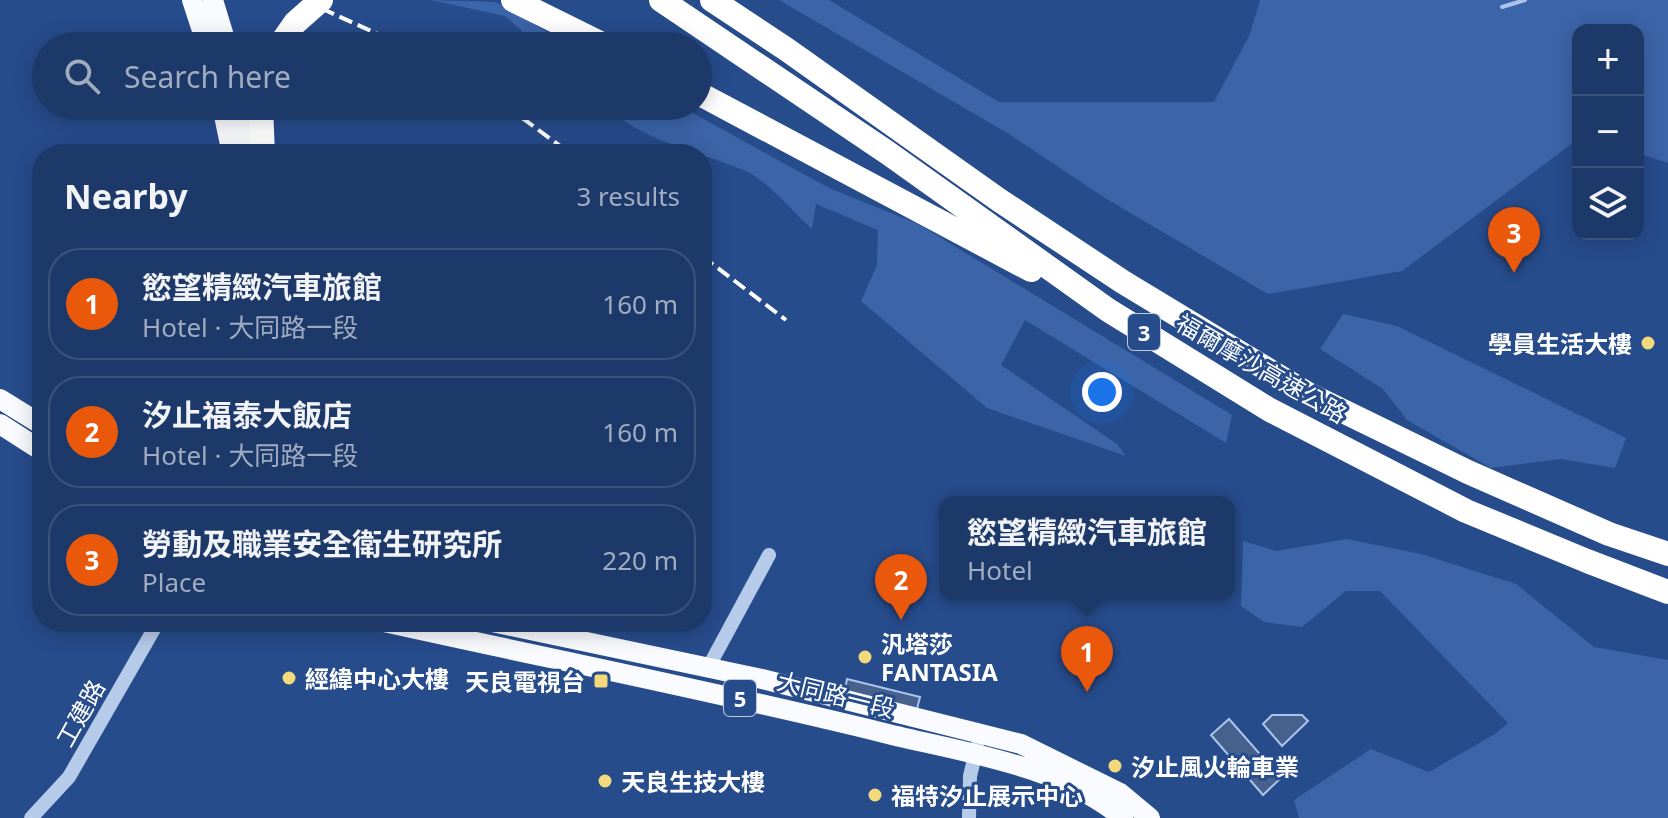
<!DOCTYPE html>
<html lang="en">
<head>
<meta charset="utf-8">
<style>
	:root { --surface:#1d3969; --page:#2a4471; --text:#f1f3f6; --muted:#a0acc0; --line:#3b537d; --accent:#ea580c }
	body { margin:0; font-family:"Noto Sans","Noto Sans TC",sans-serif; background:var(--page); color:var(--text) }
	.controls { position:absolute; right:24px; top:24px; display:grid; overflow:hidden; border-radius:16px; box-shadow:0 4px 20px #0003 }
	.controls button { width:72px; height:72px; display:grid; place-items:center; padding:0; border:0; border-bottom:2px solid var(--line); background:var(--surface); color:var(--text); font:40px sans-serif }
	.you { position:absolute; left:1102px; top:392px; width:28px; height:28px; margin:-20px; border:6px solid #fff; border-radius:50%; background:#1a73e8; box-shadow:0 0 0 12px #1a73e833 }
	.badge { display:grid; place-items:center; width:52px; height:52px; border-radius:50%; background:var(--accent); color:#fff; font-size:26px; font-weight:700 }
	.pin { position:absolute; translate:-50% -66px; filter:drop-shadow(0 2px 4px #0008) }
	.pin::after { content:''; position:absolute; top:42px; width:28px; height:24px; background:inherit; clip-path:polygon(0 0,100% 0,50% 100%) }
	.popup { position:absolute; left:939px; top:496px; width:296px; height:104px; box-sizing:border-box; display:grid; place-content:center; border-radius:16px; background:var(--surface); filter:drop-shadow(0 2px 6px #0005); font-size:26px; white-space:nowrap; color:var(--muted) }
	.popup b { font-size:30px; color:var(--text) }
	.popup::after { content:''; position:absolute; left:50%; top:100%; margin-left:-16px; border:16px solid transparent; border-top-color:var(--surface) }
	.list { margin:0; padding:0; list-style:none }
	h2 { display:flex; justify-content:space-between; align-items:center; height:104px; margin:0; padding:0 32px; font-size:34px }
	h2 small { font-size:26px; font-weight:400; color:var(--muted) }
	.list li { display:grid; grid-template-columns:52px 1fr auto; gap:24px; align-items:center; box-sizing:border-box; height:112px; margin:0 16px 16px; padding:0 16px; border:2px solid var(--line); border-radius:32px }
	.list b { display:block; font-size:30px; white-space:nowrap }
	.list p { margin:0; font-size:26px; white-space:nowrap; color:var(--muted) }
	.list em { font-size:26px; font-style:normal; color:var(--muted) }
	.icon { flex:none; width:44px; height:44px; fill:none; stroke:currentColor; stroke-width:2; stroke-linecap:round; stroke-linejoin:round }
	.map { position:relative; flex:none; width:1668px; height:818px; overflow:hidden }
	.search { position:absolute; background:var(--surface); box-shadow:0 4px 20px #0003; left:32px; top:32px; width:680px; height:88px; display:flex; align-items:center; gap:20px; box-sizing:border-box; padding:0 28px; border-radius:44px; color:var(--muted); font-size:30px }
	.panel { position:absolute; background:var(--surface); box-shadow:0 4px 20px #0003; left:32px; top:144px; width:680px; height:488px; border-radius:32px }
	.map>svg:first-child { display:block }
	.green { fill:#3c64a9 }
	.water { fill:#47618f; stroke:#abc4eb; stroke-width:2 }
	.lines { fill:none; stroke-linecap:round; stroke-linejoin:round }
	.stream { stroke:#abc4eb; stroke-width:4 }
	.minor { stroke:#b6caea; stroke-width:14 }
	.major { stroke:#fafbff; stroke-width:20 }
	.highway { stroke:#fff; stroke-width:24 }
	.rail { stroke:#fff; stroke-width:4; stroke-dasharray:14 6; stroke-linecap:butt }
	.highway-bridge { stroke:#fff; stroke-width:24 }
	.poi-dot { fill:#f3d97c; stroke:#274c8c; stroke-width:3 }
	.labels { text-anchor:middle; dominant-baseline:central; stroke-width:6; stroke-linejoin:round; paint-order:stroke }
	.shield { fill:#274c8c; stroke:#bec9dc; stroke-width:2 }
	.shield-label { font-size:22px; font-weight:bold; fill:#fff }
	.poi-label { font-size:24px; font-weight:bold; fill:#fff; stroke:#274c8c; text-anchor:start }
	.street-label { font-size:24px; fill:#fff; stroke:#274c8c }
</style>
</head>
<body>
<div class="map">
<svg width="1668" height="818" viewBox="0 0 1668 818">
	<rect width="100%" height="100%" fill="#274c8c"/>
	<path class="green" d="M430,0l66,2 75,44h-32l-34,-30z
		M779,0h50l170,102h215l36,-68 10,-34h408v163l-30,-10v-123h-60v109l-176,132 -134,23 -163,-96 -96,-64z
		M605,106h75l149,82 89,36 314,191 -6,28 -201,-123 -24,45 116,79 9,12 -139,-48 -126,-107 16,-36 1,-35 -62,-26 -4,25c-16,-14 -46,-49 -64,-57 -48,-21 -103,-29 -143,-66z
		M1343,314l54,12 229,112 -11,30 -54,-9 -70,9 -84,-48 -24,-31 -63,-40z
		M1347,539l74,15 95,30 78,63 74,13v158h-369l-5,-18 77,-51 58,23 66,-38 13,-11 -128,-132h-34l-44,36 -38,-5 -23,-16 2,-65 33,10z"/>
	<path class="water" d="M847,679l73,18 -4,16 -72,-19z
		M1272,715h30l6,6 -26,25 -19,-22z
		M1229,719l52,59 -18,17 -52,-60z"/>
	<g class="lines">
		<path class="stream" d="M1502,7l23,-7"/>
		<path class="minor" d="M708,668l61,-113
			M31,818l38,-41 89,-155
			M969,818l1,-42 7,-29"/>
		<path class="major" d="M192,0l15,46
			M213,0l14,46
			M222,106l10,48
			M240,106l10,48
			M0,399l42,26
			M0,424l42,27
			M384,622c167,37 334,70 500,111 80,20 173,31 239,85
			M492,622l270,57 259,65 99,49 30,25"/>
		<path class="highway" d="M513,0l93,46
			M661,0l227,153 220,157 162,100 196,101 121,50 81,31
			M712,0l74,49 213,151 124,82 185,112 160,78 141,62 59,20
			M698,93l333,177
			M261,106l2,48"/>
		<path class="rail" d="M303,0l101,46
			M506,106l65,48
			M702,256l84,64"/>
		<path class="highway-bridge" d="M279,46l16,-23 26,-23"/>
	</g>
	<g class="poi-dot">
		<circle cx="1648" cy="343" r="8"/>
		<circle cx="865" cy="657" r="8"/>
		<circle cx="289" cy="678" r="8"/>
		<rect x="593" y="673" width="16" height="16" rx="4"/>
		<circle cx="1115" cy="766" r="8"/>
		<circle cx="605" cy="781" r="8"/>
		<circle cx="875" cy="795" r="8"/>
	</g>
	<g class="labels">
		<g class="shield">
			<rect x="1128" y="314" width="32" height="36" rx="6"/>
			<rect x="724" y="680" width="32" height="36" rx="6"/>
		</g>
		<g class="shield-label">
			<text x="1144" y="332">3</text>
			<text x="740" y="698">5</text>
		</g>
		<g class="poi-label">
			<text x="1632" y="343" text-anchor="end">學員生活大樓</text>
			<text x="881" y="643">汎塔莎<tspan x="881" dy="28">FANTASIA</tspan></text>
			<text x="305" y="678">經緯中心大樓</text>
			<text x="585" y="681" text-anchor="end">天良電視台</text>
			<text x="1131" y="766">汐止風火輪車業</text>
			<text x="621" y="781">天良生技大樓</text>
			<text x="891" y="795">福特汐止展示中心</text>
		</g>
		<g class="street-label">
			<text transform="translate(1262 368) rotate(30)">福爾摩沙高速公路</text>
			<text transform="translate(836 694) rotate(14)">大同路一段</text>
			<text transform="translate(80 713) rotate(-61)">工建路</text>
		</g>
	</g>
</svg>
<div class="controls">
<button>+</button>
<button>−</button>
<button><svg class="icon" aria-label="layers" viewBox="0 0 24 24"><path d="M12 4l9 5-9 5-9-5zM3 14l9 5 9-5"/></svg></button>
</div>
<div class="you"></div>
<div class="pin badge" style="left:1087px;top:692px">1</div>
<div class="popup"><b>慾望精緻汽車旅館</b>Hotel</div>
<div class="pin badge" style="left:901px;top:620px">2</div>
<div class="pin badge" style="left:1514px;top:273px">3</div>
<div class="search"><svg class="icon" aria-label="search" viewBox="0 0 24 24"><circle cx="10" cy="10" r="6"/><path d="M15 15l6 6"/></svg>Search here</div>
<section class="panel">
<h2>Nearby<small>3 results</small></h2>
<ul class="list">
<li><span class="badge">1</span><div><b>慾望精緻汽車旅館</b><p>Hotel · 大同路一段</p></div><em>160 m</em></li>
<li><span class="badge">2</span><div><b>汐止福泰大飯店</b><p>Hotel · 大同路一段</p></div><em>160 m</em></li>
<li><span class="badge">3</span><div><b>勞動及職業安全衛生研究所</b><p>Place</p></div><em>220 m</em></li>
</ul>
</section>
</div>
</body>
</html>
